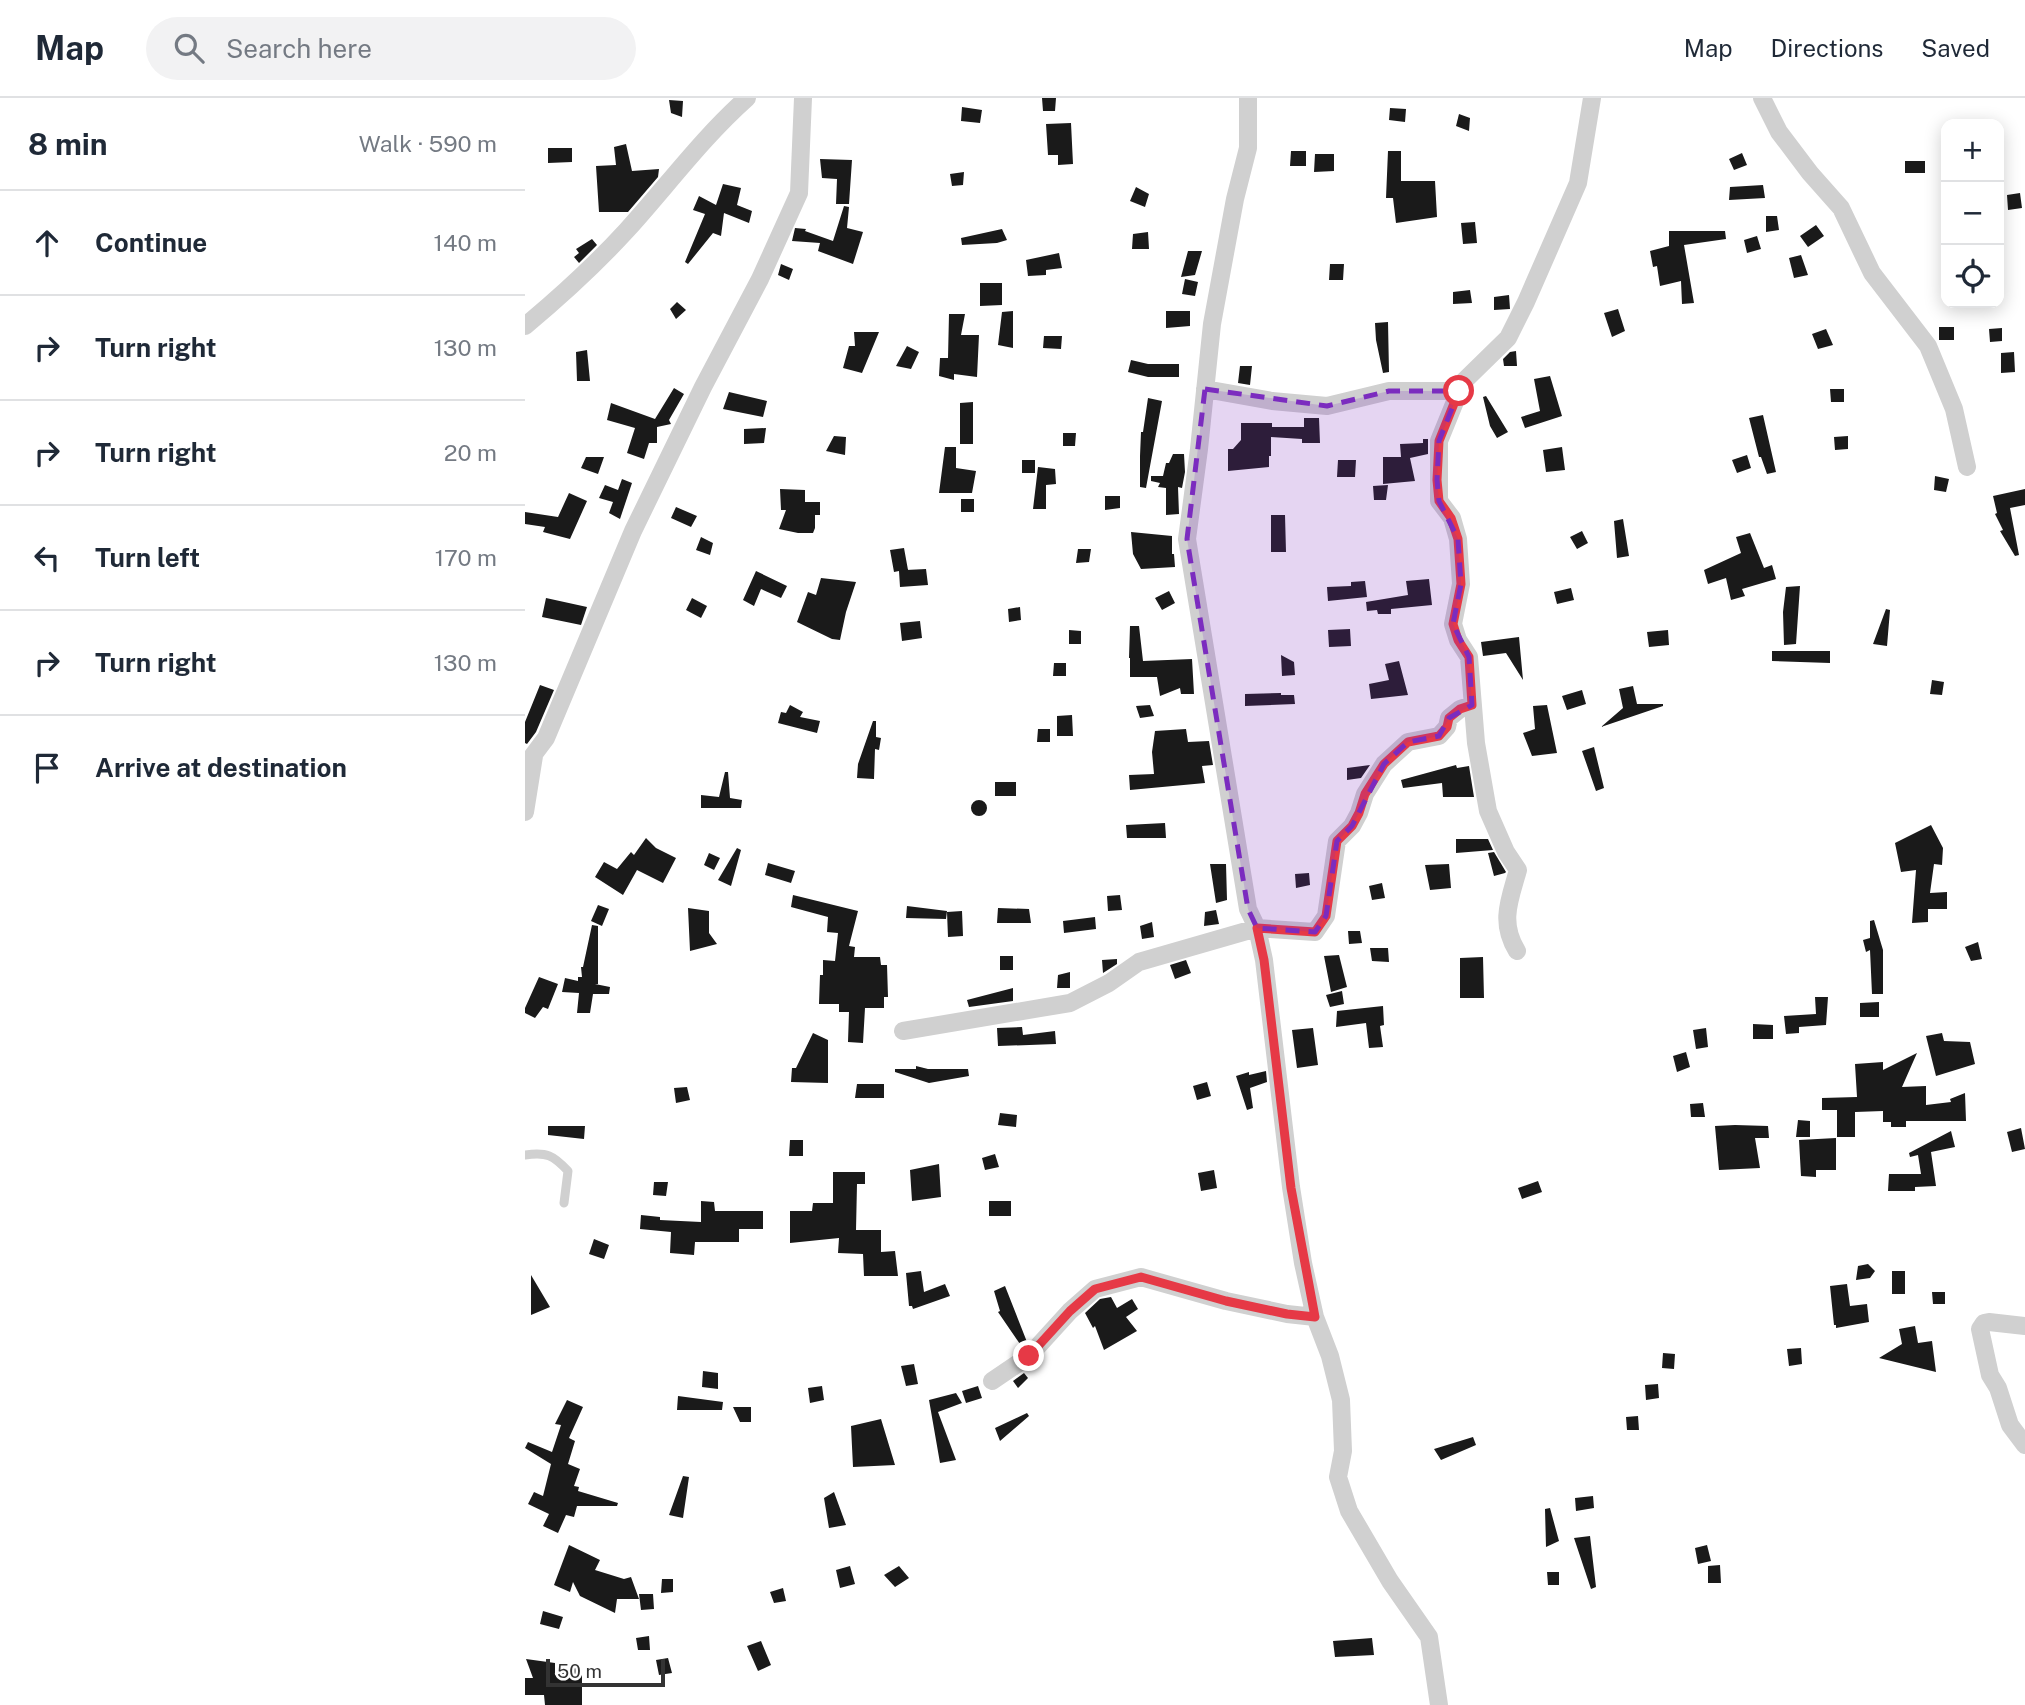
<!DOCTYPE html>
<html lang="en">
<head>
<meta charset="utf-8">
<style>
	:root { --surface:#fff; --page:#f2f2f3; --text:#1f2937; --muted:#747a83; --line:#e0e1e3 }
	body { margin:0; font-family:"Public Sans",sans-serif; background:var(--page); color:var(--text) }
	.controls { position:absolute; right:21px; top:21px; display:grid; overflow:hidden; border-radius:14px; box-shadow:0 4px 18px #0003 }
	.controls button { width:63px; height:63px; display:grid; place-items:center; padding:0; border:0; border-bottom:2px solid var(--line); background:var(--surface); color:var(--text); font:35px sans-serif }
	.scale { position:absolute; left:21px; bottom:18px; width:119px; box-sizing:border-box; padding-left:7px; border:4px solid #333; border-top:0; font-size:19px; line-height:24px; white-space:nowrap; color:#333; -webkit-text-stroke:5px #fff; paint-order:stroke }
	.stop { position:absolute; width:21px; height:21px; margin:-16px; border:5px solid #e63946; border-radius:50%; background:#fff }
	.stop.end { background:#e63946; border-color:#fff; box-shadow:0 2px 7px #0008 }
	.list { margin:0; padding:0; list-style:none }
	h2 { display:flex; justify-content:space-between; align-items:center; height:91px; margin:0; padding:0 28px; font-size:30px }
	h2 small { font-size:23px; font-weight:400; color:var(--muted) }
	.list li { display:grid; grid-template-columns:46px 1fr auto; gap:21px; align-items:center; box-sizing:border-box; height:105px; padding:0 28px; border-top:2px solid var(--line) }
	.list b { display:block; font-size:26px; white-space:nowrap }
	.list em { font-size:23px; font-style:normal; color:var(--muted) }
	.icon { flex:none; width:38px; height:38px; fill:none; stroke:currentColor; stroke-width:2; stroke-linecap:round; stroke-linejoin:round }
	.map { position:relative; flex:none; width:1500px; height:1607px; overflow:hidden }
	header { display:flex; align-items:center; gap:42px; box-sizing:border-box; height:98px; padding:0 35px; background:var(--surface); border-bottom:2px solid var(--line) }
	header strong { font-size:33px }
	nav { display:flex; gap:38px; margin-inline-start:auto; font-size:24px }
	.search { width:490px; height:63px; background:var(--page); display:flex; align-items:center; gap:18px; box-sizing:border-box; padding:0 24px; border-radius:38px; color:var(--muted); font-size:26px }
	main { display:flex }
	aside { flex:1; background:var(--surface) }
	.map>svg:first-child { display:block }
	.building { fill:#1a1a1a }
	.lines { fill:none; stroke-linecap:round; stroke-linejoin:round }
	.service { stroke:#d0d0d0; stroke-width:9 }
	.minor { stroke:#d0d0d0; stroke-width:18 }
	.route { stroke:#e63946; stroke-width:9 }
	.marked { fill:#7b2cbf; fill-opacity:0.2; stroke:#7b2cbf; stroke-width:5; stroke-dasharray:14 9; stroke-linejoin:round }
</style>
</head>
<body>
<header>
<strong>Map</strong>
<div class="search"><svg class="icon" aria-label="search" viewBox="0 0 24 24"><circle cx="10" cy="10" r="6"/><path d="M15 15l6 6"/></svg>Search here</div>
<nav><a>Map</a><a>Directions</a><a>Saved</a></nav>
</header>
<main>
<aside>
<h2>8 min<small>Walk · 590 m</small></h2>
<ul class="list">
<li><svg class="icon" aria-label="ahead" viewBox="0 0 24 24"><path d="M12 20V5M6 11l6-6 6 6"/></svg><div><b>Continue</b></div><em>140 m</em></li>
<li><svg class="icon" aria-label="right" viewBox="0 0 24 24"><path d="M7 20v-9h11M14 6l5 5-5 5"/></svg><div><b>Turn right</b></div><em>130 m</em></li>
<li><svg class="icon" aria-label="right" viewBox="0 0 24 24"><path d="M7 20v-9h11M14 6l5 5-5 5"/></svg><div><b>Turn right</b></div><em>20 m</em></li>
<li><svg class="icon" aria-label="left" viewBox="0 0 24 24"><path d="M17 20v-9H6M10 6l-5 5 5 5"/></svg><div><b>Turn left</b></div><em>170 m</em></li>
<li><svg class="icon" aria-label="right" viewBox="0 0 24 24"><path d="M7 20v-9h11M14 6l5 5-5 5"/></svg><div><b>Turn right</b></div><em>130 m</em></li>
<li><svg class="icon" aria-label="arrive" viewBox="0 0 24 24"><path d="M6 21V4h12l-3 4 3 4H6"/></svg><div><b>Arrive at destination</b></div></li>
</ul>
</aside>
<div class="map">
<svg width="1500" height="1607" viewBox="0 0 1500 1607">
	<rect width="100%" height="100%" fill="#fff"/>
	<path class="building" d="M517,0h14l-1,13h-12z
		M144,2l14,1 -1,16 -11,-4z
		M437,9l20,3 -2,13 -19,-2z
		M865,10l16,1 -1,13 -16,-2z
		M934,16l11,4 -1,13 -13,-5z
		M546,25l2,41 -15,1v-10h-10l-2,-31z
		M101,46l6,27 27,-2 -1,8 -30,35h-29l-3,-46 20,-1 -2,-18z
		M23,50h24v14l-24,1z
		M766,53h15v15h-16z
		M863,53h13v30h34l2,36 -41,6 -3,-25h-7z
		M1217,55l5,12 -13,5 -5,-11z
		M790,56h19v17l-20,1z
		M295,61l32,1 -3,44h-13l1,-25 -15,-1z
		M1380,63h20v12h-20z
		M439,74l-1,13 -11,1 -2,-12z
		M198,86l18,4 -4,17 15,6 -3,12 -25,-10 -3,23 -8,-3 -25,31 -3,-2 20,-48 -12,-4 6,-14 17,9z
		M1238,87l2,13 -36,2 1,-13z
		M611,89l13,7 -4,13 -15,-6z
		M1495,95l2,15 -14,2 -1,-15z
		M319,108l5,1 -2,21 16,4 -10,32 -35,-13 2,-8 -28,-2 3,-13 11,1 -1,2 28,10z
		M1241,118h11l2,14 -13,2z
		M950,124l2,21 -14,1 -2,-21z
		M1291,127l8,11 -16,11 -8,-11z
		M477,131l5,11 -10,3 -35,2 -1,-7z
		M1144,133h56l1,8 -42,6 10,58 -12,1 -1,-23 -21,5 -3,-20 -4,1 -3,-16 19,-5z
		M623,134l1,17h-17l1,-15z
		M1232,138l4,13 -14,4 -3,-13z
		M67,141l5,6 -18,18 -5,-6 5,-4 -3,-4z
		M663,153h14l-7,24 -14,2z
		M534,155l3,15 -16,2v5l-18,1 -2,-16z
		M1276,157l7,20 -14,3 -5,-20z
		M256,166l12,5 -4,11 -11,-5z
		M805,166h14l-1,16h-14z
		M660,181l13,3 -3,14 -13,-2z
		M455,185h22v22l-22,1z
		M945,192l2,13 -19,1v-12z
		M984,197l1,14 -16,1v-13z
		M152,204l9,8 -10,9 -6,-10z
		M1093,211l7,22 -13,6 -8,-24z
		M488,213v37l-15,-3 4,-33z
		M641,213h24v15l-24,2z
		M424,216h16l-4,21h18l-2,42 -23,-3v6l-15,-4 1,-18h8z
		M863,224l1,50 -6,1 -7,-33 -1,-17z
		M1414,229h15v13h-15z
		M1477,230v13l-12,1 -1,-13z
		M1301,231l7,16 -15,4 -6,-15z
		M329,234h25l-17,41 -19,-5 6,-22h6z
		M519,238h18l-1,13 -18,-1z
		M382,248l12,6 -8,17 -15,-3z
		M62,252l3,31h-13l-1,-29z
		M991,253l1,15h-13l-1,-7 7,-7z
		M1489,254l1,20 -14,1v-20z
		M606,262l17,4h31v13h-31l-20,-5z
		M715,268h12l-2,19 -12,-2z
		M1025,278l12,40 -37,12 -4,-11 19,-6 -6,-32z
		M149,290l10,6 -15,26 2,4 -14,3v16h-8l-5,16 -17,-6 8,-25 -28,-8 4,-17 44,16z
		M1305,291h14v13h-13z
		M204,294l38,9 -4,16 -40,-8z
		M961,298l22,36 -11,6 -7,-12 -7,-29z
		M623,300l14,3 -16,87 -6,-1v-31l1,-24h2z
		M448,304v42h-13v-41z
		M1238,317l13,57 -9,2 -6,-17h-2l-10,-39z
		M779,320h15l1,25h-18v-4l-31,-2v19h-2v11l-41,4v-22h5l8,-9v-17h31v4h32z
		M241,330l-2,15 -20,1v-15z
		M538,335h13l-1,13h-12z
		M309,338l12,1 -1,18 -19,-4z
		M1323,338v13l-13,1 -1,-13z
		M898,341h5v15l-18,4 5,23 -32,3v-27h18l-1,-13 23,-1z
		M420,349h11v21l20,3 -4,22h-33z
		M1037,349l3,23 -19,2 -3,-22z
		M648,356h11l1,18 -3,16 -4,-1 1,27 -13,1v-27l-8,-1 2,-4 -9,-2v-5h12l3,-13h3z
		M1222,357l4,13 -14,5 -5,-13z
		M61,359h18l-6,17 -17,-6z
		M497,362h13v13h-13z
		M813,362h18l-1,17h-18z
		M513,369l17,2 1,15 -10,1v24h-13z
		M1410,378l14,3 -3,13 -12,-2z
		M97,381l10,4 -12,36 -11,-6 4,-11 -14,-4 6,-13 13,5z
		M863,387l-2,15h-12l-1,-14z
		M255,391l25,1v12h15v13h-5v13l-2,5h-15l-19,-4 7,-19h-5z
		M1500,391v16l-15,3 9,47 -4,1 -15,-25 3,-1 -8,-16 2,-1 -4,-17z
		M44,395l18,8 -17,38 -27,-7 2,-5 -20,-3v-12l33,5z
		M580,398h15v12l-15,2z
		M436,401h13v13h-13z
		M151,409l21,9 -6,11 -20,-9z
		M746,417h14l1,37h-15z
		M1098,421l6,37 -12,2 -3,-37z
		M1057,433l6,12 -11,6 -7,-12z
		M606,434l41,4v18h2l1,13 -34,2 -8,-15z
		M1225,435l14,35 8,-3 4,14 -34,10 3,7 -14,4 -5,-22 -18,6 -4,-14 37,-17 -5,-16z
		M176,439l12,6 -3,12 -14,-5z
		M379,450l4,22h-2l20,-1 2,16 -28,2 -1,-16 -5,1 -4,-22z
		M553,451h13l-2,13 -13,1z
		M231,473l31,15 -6,12 -20,-9 -7,17 -11,-6z
		M296,480l35,4 -10,30 -6,28 -8,-1 -35,-17 11,-30 8,3z
		M904,481l3,26 -41,4v5h-13l-1,-4 -10,1 -1,-9 42,-7 -2,-14z
		M840,483l2,16 -39,4 -1,-14 24,-1v-4z
		M1275,488l-4,58 -12,1 -1,-33 3,-25z
		M1046,490l3,12 -17,4 -3,-12z
		M644,493l6,12 -13,7 -7,-12z
		M21,500l41,9 -6,18 -39,-8z
		M167,500l15,8 -6,12 -15,-8z
		M495,509l1,13 -12,2 -1,-13z
		M1361,511l4,1 -3,36 -14,-2z
		M395,523l2,17 -20,3 -2,-18z
		M605,528h9l4,35 49,-2 2,35h-13l-1,-6 -20,8 -3,-19h-27v-19h-1z
		M825,531l1,17 -22,1 -1,-17z
		M544,532l12,1v13h-12z
		M1143,532l1,15 -20,2 -2,-15z
		M994,539l4,43 -17,-27 -23,3 -2,-14z
		M1247,553h58v12l-58,-2z
		M756,557l13,7 1,13 -13,1z
		M874,563l9,34 -37,4 -2,-15 20,-4 -4,-16z
		M529,565h12v13h-13z
		M1407,582l12,2 -2,13 -12,-1z
		M15,587l14,5 -18,42 -9,12 -2,-1v-21z
		M1108,588l4,18h26v2l-62,21 22,-19 -4,-19z
		M1057,592l4,14 -19,6 -5,-14z
		M756,595v2h13l1,9 -50,2v-12z
		M265,607l13,7 -3,5 20,4 -3,12 -39,-10 3,-11 5,1z
		M625,607l4,11 -14,2 -4,-12z
		M1022,607l10,48 -25,3 -9,-23 12,-4 -2,-23z
		M547,617l1,21h-16v-20z
		M348,623h3v16l5,1 -2,12 -4,-1 -1,30 -17,-1 1,-14z
		M513,631h12v13h-13z
		M661,631l2,13 21,-1 4,24 -11,1 3,17 -75,7 -1,-15 25,-1 -2,-22 3,-21z
		M1069,649l10,41 -8,3 -14,-40z
		M845,667l-9,13 -14,2v-12z
		M931,667l1,3 12,-2 5,31h-31l-1,-14 -39,5 -2,-8z
		M200,674h3l2,26 12,2 -1,8h-40v-13l18,2z
		M470,684h21v14h-21z
		M446 710a8 8 0 1 1 16 0a8 8 0 1 1-16 0Z
		M640,725l1,15h-39l-1,-13z
		M1406,727l12,23 -1,17 -8,-1 -4,29 17,-1v17h-19v13l-16,1 4,-53 -15,2 -6,-29z
		M121,740l10,10 20,10 -13,25 -26,-13 -14,25 -28,-18 9,-15 13,7 14,-17 3,3z
		M931,741h32l5,11 -37,3z
		M212,750l4,2 -10,36 -13,-6z
		M969,754l12,20 -1,1 -11,3 -6,-23z
		M184,755l11,5 -6,12 -10,-5z
		M243,765l27,8 -4,12 -26,-8z
		M685,766h16l1,36 -11,3z
		M924,766l2,24 -21,2 -5,-25z
		M784,775l1,12 -14,3 -1,-14z
		M857,785l3,15 -13,2 -3,-14z
		M268,797l65,16 -9,35 6,1 -1,10h26l1,8h6l1,32h-4v11h-19l-2,35 -15,-1 1,-30h-10v-8h-20l1,-29h3v-15l12,1 3,-28 -11,-1 1,-15 -37,-10z
		M595,797l2,15 -14,1 -1,-15z
		M73,807l11,4 -7,17 -11,-5z
		M382,808l40,5 -1,8 -40,-1z
		M163,810l21,3v22l8,11 -27,7z
		M473,810l31,1 2,14h-34z
		M691,812l3,14 -15,2 1,-14z
		M437,813l1,25 -15,1 -1,-25z
		M570,819l1,12 -32,4 -1,-12z
		M1349,822l9,30v44h-11l-2,-44 -4,2 -3,-12 7,-2v-17z
		M627,824l2,15 -12,2 -2,-13z
		M67,827l6,1v58h-3l15,3 -1,7h-16l-3,19h-13l2,-20 -17,-1 3,-14 13,3v-4h4l-1,-10h2z
		M823,833h12l2,12 -13,1z
		M1453,844l4,17 -11,2 -6,-14z
		M845,850h18l1,14 -17,-1z
		M814,857l8,32 -16,5 -7,-36z
		M475,858h13v14h-13z
		M958,859l1,41h-24v-40z
		M592,861v5l-14,9 -1,-13z
		M661,862l5,13 -16,6 -5,-14z
		M545,874v16h-13l1,-13z
		M14,879l19,7 -10,25 -5,-2 -8,11 -10,-5v-5z
		M488,890v13l-44,6 -2,-7z
		M817,893l2,13 -14,3 -4,-12z
		M1290,899h13l-2,28 -27,2v6l-13,1 -2,-18 32,-2z
		M1354,904v15h-19v-14z
		M858,908l1,19 -4,1 3,21 -14,1 -3,-25 -30,4 1,-16z
		M1228,926l20,1v14h-20z
		M497,929l1,8 32,-4 1,13 -58,2 -1,-18z
		M788,930l5,37 -21,3 -5,-38z
		M1181,930l2,19 -12,2 -3,-19z
		M288,935l15,7v43l-37,-1 1,-14h4z
		M1417,935l2,8 26,1 5,22 -39,12 -10,-40z
		M1161,954l4,15 -13,5 -4,-16z
		M1392,955l-15,34 24,-1v19l25,-3 -1,-3 15,-6 1,28h-60v6h-15v-5h-8v-11l-28,1v25h-18v-27h-15v-12l35,-1 -2,-33 28,-2v8z
		M391,968l12,3h40l1,7 -40,7 -34,-11v-3h21z
		M741,973l1,11 -17,6 3,20 -6,2 -11,-34 13,-4v3z
		M682,984l4,14 -14,4 -4,-14z
		M332,986h27v14h-29z
		M162,989l3,13 -14,3 -2,-15z
		M1178,1005l2,14h-14l-1,-13z
		M475,1015l17,2 -1,12 -18,-2z
		M1273,1022l12,1v16h-14z
		M1210,1027l33,1 1,12h-14l5,30 -41,2 -4,-44z
		M23,1028h37l-1,13 -36,-4z
		M1496,1030l4,21 -13,3 -5,-20z
		M1426,1033l4,16 -24,5 5,34 -21,1v4h-27l1,-17h32l-3,-19 -8,2 -1,-4z
		M1311,1040v32h-20v7l-15,-1 -2,-36z
		M265,1042h13v16h-14z
		M470,1056l4,13 -14,3 -3,-12z
		M414,1066l2,33 -29,4 -2,-31z
		M689,1072l3,18 -16,3 -3,-18z
		M308,1074h32v12h-8l-1,46h25v22l14,-1 3,25h-34l-1,-22 -25,-1 1,-15 -49,5v-32h22l1,-8h20z
		M1013,1083l4,11 -20,7 -4,-11z
		M129,1084h14l-2,14 -13,-1z
		M176,1103l13,1 1,9h48v18h-24v13h-44l-1,13 -24,-2 1,-21 -31,-3 1,-14 19,2v3l41,2z
		M464,1103h22v15h-22z
		M69,1141l15,6 -5,14 -15,-5z
		M1343,1166l7,7 -5,7 -14,2 2,-14z
		M396,1173l3,21 21,-8 5,12 -37,13 -1,-3h-3l-3,-33z
		M1367,1173h13v23h-13z
		M6,1177l19,32 -19,8z
		M1322,1186l3,22 17,-2 2,18 -33,6v-3h-2l-4,-39z
		M480,1188l22,56 -5,5 -24,-35 2,-1 -6,-20z
		M1407,1194h13v12h-12z
		M586,1199l6,11 15,-9 6,10 -12,8 11,14 -33,19 -9,-24 -2,2 -8,-15 15,-14z
		M1390,1228l3,17 14,-2 4,31 -57,-14 23,-14 -3,-15z
		M1276,1250l1,16 -13,2 -2,-17z
		M1138,1255l12,1 -1,15 -12,-1z
		M389,1266l4,20 -12,2 -5,-20z
		M178,1273l15,2v16l-16,-2z
		M499,1275l4,5 -10,10 -5,-7z
		M1133,1286l1,14 -13,2 -1,-15z
		M297,1288l2,14 -14,3 -2,-15z
		M453,1288l4,12 -16,5 -4,-12z
		M431,1295l6,10 -24,9 18,48 -16,3 -11,-63z
		M153,1298l45,6 -1,8h-45z
		M42,1302l16,7 -14,31 6,3 -7,23 12,5 -6,17 5,1 -1,4 40,12 -1,3h-40l-3,11 -8,-2 -8,18 -15,-7 6,-12 -21,-10 6,-12 9,4 8,-32 -26,-16 3,-6 24,10 9,-27 -6,-1z
		M208,1309h18v15h-11z
		M502,1315l2,3 -29,25 -5,-13z
		M1113,1318l1,14h-12l-1,-13z
		M356,1321l14,46 -42,2 -2,-41z
		M948,1339l3,8 -35,15 -7,-11z
		M158,1378l6,1 -6,41 -14,-3z
		M309,1394l12,33 -17,3 -5,-30z
		M1068,1398l1,12 -18,3 -1,-13z
		M1025,1410l9,33 -13,6 -1,-38z
		M1065,1438l6,51 -5,2 -17,-51z
		M44,1447l31,15 -5,10 29,9 7,-2 8,22h-22l-2,14 -35,-17 -7,-14 -3,10 -16,-7z
		M1182,1447l4,16 -13,3 -3,-16z
		M1195,1467l1,18h-13v-17z
		M325,1468l5,18 -15,4 -4,-18z
		M374,1468l10,12 -14,9 -11,-12z
		M1022,1474h12v13h-11z
		M137,1481h11v13l-12,1z
		M258,1490l3,13 -12,2 -4,-11z
		M114,1496h14l1,15 -13,1z
		M18,1513l20,6 -4,12 -19,-5z
		M124,1538l1,14h-12l-2,-12z
		M847,1540l2,17 -39,2 -2,-16z
		M236,1543l10,24 -13,6 -11,-25z
		M143,1560l4,15 -13,2 -3,-15z
		M1,1561l29,4v12l23,-9 4,9v30h-37l-1,-10h-19v-17h8z"/>
	<g class="lines">
		<path class="service" d="M0,1057c22,-3 28,0 43,16l-4,32"/>
		<path class="minor" d="M723,0v50l-13,51 -23,125 -13,125 -12,90 61,370 9,19 7,32 27,227 12,76 12,54 15,39 11,44 2,51 -5,26 11,34 41,70 39,56 10,68
			M1237,0l17,34 31,41 31,35 31,65 56,73 26,63 13,58
			M0,228c36,-30 70,-61 102,-96 40,-44 75,-92 120,-132
			M680,291l67,12 55,5 62,-15h70
			M0,668l21,-28 87,-207 70,-144 57,-108 39,-86 4,-95
			M0,714l9,-56
			M992,853c-18,-29 -7,-52 1,-81l-12,-18 -18,-41 -12,-68 -7,-86 -11,-17 -5,-16 8,-40 -3,-45 -6,-21 -13,-17v-60l24,-59 45,-44 18,-36 52,-119 14,-85
			M378,933l167,-28 39,-20 30,-21 118,-34 58,4 11,-16 11,-75 15,-15 7,-13 6,-19 19,-30 24,-22 31,-6 8,-9 2,-9 11,-9 12,-4
			M1500,1228l-36,-4 -5,1 -4,6 10,46 8,13 12,37 15,20
			M467,1283l37,-25 41,-45 25,-22 46,-12 85,24 61,13 28,3"/>
	</g>
	<g class="lines">
		<path class="route" d="M504,1258l41,-45 25,-22 46,-12 85,24 61,13 28,3 -24,-129 -27,-228 -7,-32 58,4 11,-16 11,-75 15,-15 7,-13 6,-19 19,-30 24,-22 31,-6 8,-9 2,-9 11,-9 12,-4 -3,-48 -11,-17 -5,-16 8,-40 -3,-45 -7,-21 -12,-17 -2,-21 2,-39 20,-50"/>
	</g>
	<path class="marked" d="M680,291l122,17 62,-15h70l-20,50 -2,39 2,21 19,38 3,45 -8,40 16,33 3,48 -23,13 -10,18 -31,6 -24,22 -32,62 -15,15 -11,75 -11,16 -58,-4 -9,-19 -61,-370z"/>
</svg>
<div class="controls">
<button>+</button>
<button>−</button>
<button><svg class="icon" aria-label="locate" viewBox="0 0 24 24"><circle cx="12" cy="12" r="6"/><path d="M12 2v4M12 18v4M2 12h4M18 12h4"/></svg></button>
</div>
<div class="scale">50 m</div>
<div class="stop" style="left:934px;top:293px"></div>
<div class="stop end" style="left:504px;top:1258px"></div>
</div>
</main>
</body>
</html>
